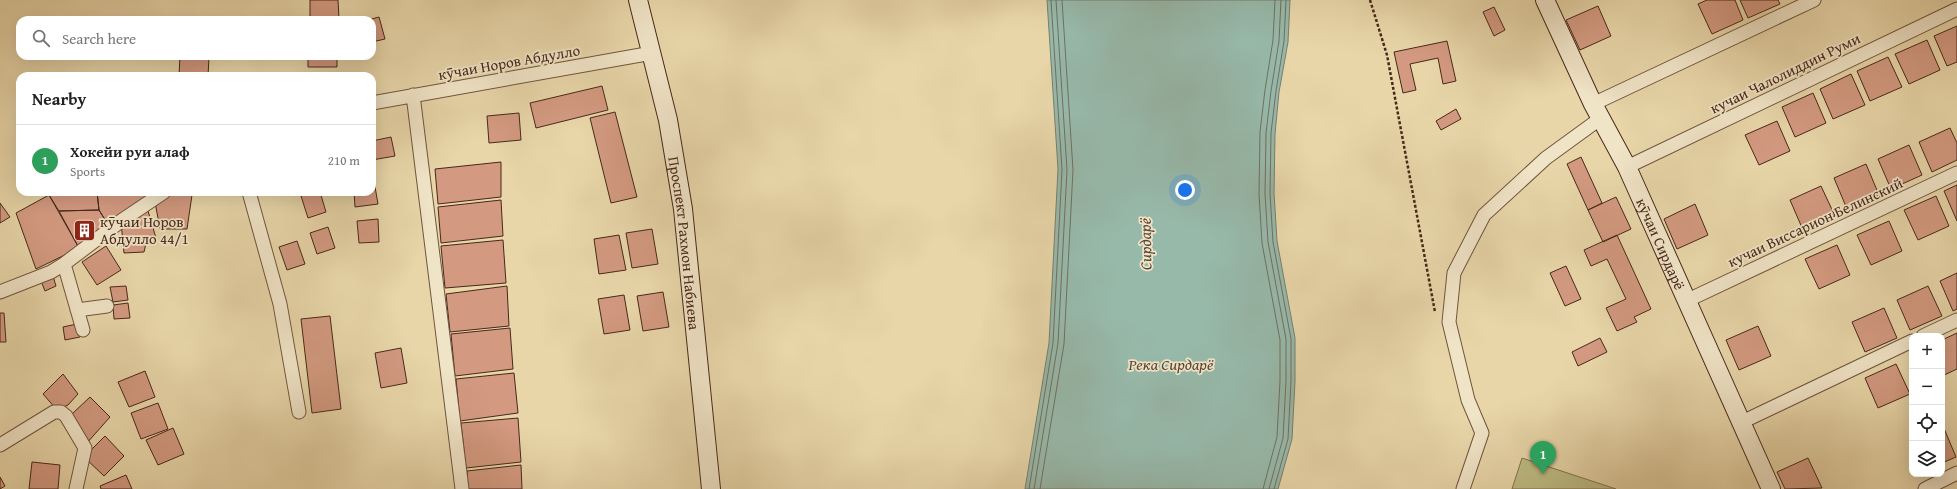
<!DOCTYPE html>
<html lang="en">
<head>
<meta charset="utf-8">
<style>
	:root { --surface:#fff; --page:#f2f2f2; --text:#222; --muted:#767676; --line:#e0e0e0; --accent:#8f2418 }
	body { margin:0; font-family:"Gentium Book Plus",serif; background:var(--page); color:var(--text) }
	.controls { position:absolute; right:12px; bottom:12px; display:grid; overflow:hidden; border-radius:8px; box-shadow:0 4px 16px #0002 }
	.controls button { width:36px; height:36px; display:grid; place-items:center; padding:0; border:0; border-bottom:1px solid var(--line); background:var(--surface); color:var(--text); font:20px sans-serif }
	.you { position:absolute; left:1185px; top:190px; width:14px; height:14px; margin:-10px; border:3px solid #fff; border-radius:50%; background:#1a73e8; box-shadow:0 0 0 6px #1a73e833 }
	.badge { display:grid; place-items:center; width:26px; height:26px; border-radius:50%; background:var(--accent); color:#fff; font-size:13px; font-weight:700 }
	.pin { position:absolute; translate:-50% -33px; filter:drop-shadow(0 1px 2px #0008) }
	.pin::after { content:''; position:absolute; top:21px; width:14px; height:12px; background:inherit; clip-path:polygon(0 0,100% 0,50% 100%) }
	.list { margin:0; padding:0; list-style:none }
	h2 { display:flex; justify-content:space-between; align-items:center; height:52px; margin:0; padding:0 16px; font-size:17px }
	h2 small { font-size:13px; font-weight:400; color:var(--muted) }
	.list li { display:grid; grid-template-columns:26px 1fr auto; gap:12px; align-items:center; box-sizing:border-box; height:72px; padding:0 16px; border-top:1px solid var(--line) }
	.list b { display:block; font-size:15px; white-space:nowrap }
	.list p { margin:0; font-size:13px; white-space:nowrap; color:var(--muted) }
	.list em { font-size:13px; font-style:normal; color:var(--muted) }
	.icon { flex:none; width:22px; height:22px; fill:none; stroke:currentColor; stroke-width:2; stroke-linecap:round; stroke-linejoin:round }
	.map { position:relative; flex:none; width:1957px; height:489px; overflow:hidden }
	.search { position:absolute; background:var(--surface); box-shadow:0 4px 16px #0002; left:16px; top:16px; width:360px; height:44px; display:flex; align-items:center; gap:10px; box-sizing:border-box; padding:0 14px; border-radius:12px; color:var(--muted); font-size:15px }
	.panel { position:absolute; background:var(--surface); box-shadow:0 4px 16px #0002; left:16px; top:72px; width:360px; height:124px; border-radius:12px }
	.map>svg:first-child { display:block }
	.green { fill:#bdbc83; stroke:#82724e }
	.water { fill:#97b9aa; stroke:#777f70 }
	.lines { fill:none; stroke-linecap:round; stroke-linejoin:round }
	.shore { stroke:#707062; stroke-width:1 }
	.building { fill:#d39a81; stroke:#48281a }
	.street-casing { stroke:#70543e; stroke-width:15 }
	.secondary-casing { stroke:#48281a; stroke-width:20 }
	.path { stroke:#48281a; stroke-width:2.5; stroke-dasharray:3 2; stroke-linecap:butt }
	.street { stroke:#f0e4c7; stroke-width:13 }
	.secondary { stroke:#f0e4c7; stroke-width:18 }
	.labels { text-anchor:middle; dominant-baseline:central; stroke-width:3.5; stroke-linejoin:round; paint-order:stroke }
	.street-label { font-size:15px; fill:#48281a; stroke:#f0e4c7 }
	.poi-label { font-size:15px; fill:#48281a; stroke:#f0e4c7; text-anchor:start }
	.water-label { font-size:16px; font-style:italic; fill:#584537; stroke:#f0e4c7 }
</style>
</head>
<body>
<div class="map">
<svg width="1957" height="489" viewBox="0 0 1957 489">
	<rect width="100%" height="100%" fill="#e8d6a9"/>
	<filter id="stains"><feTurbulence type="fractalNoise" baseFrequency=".005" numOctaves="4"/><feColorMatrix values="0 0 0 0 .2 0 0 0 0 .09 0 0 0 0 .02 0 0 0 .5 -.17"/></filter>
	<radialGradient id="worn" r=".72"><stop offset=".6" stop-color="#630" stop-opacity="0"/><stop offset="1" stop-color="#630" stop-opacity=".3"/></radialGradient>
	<path class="green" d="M1522,458l94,31h-104z"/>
	<path class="water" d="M1047,0h243l-2,42 -9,50 -4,42 -1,59 3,48 18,97v43l-3,58 -14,50h-253l24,-146 9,-174z"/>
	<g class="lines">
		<path class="shore" d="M1029,489l24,-146 9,-173 -11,-170
			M1034,489l24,-146 9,-173 -11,-170
			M1040,489l24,-145 9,-174 -11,-170
			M1263,489l14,-52 3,-56v-41l-18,-97 -3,-49 1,-62 5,-42 8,-50 2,-40
			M1269,489l14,-51 3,-57v-42l-18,-97 -3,-48 1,-61 5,-42 8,-50 2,-41
			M1274,489l14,-50 3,-58v-42l-18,-97 -3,-48 1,-61 5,-42 8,-50 2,-41"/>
	</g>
	<path class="building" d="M310,0h28l1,19h-29z
		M1707,0h28l8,20 -31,14 -14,-30z
		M1740,0h38l2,4 -32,14z
		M1598,6l13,30 -31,14 -14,-30z
		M1494,7l11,23 -11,6 -11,-24z
		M379,17l6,22 -13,3v-22h-4z
		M1957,26v36l-10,4 -13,-30z
		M1927,40l13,30 -31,14 -14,-30z
		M1447,41l9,40 -13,3 -5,-26 -28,6 6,26 -13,3 -9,-41z
		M180,56l29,1 -1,19h-29z
		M308,56h29v11h-29z
		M1888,57l14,30 -32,14 -13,-30z
		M1851,74l14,31 -32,14 -13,-30z
		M602,86l6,24 -72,18 -6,-25z
		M1813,93l13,30 -31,14 -13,-30z
		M1456,109l5,10 -20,11 -5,-9z
		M615,112l22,85 -26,6 -21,-85z
		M519,113l2,27 -32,3 -2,-27z
		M1777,121l13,30 -31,14 -14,-30z
		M1950,128l7,15v17l-25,12 -13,-30z
		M391,137l4,19 -23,4v-19z
		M1909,145l13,30 -31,14 -13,-30z
		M1581,157l21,46 -14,7 -21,-46z
		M501,162v35l-63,7 -3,-35z
		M1866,164l13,31 -32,14 -13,-31z
		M372,181h2l4,23 -23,3 -1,-15h18z
		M1957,185v36l-13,-30z
		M1821,186l14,30 -32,14 -13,-30z
		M53,192h44l2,18 -40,1 -10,-16z
		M97,192h48l4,9 -40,25 -10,-16z
		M314,192h6l6,20 -18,6 -7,-22z
		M171,193l21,2 -5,34h-27l-5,-27z
		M49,195l30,53 -43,21 -20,-56z
		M1936,196l13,30 -31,14 -14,-30z
		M1616,197l15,32 -28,13 -15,-32z
		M501,200l2,36 -62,7 -3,-36z
		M0,203l10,14 -10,6z
		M146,204l10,34 -9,1 -3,13 -20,1 -3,-31z
		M1695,204l13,31 -31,14 -13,-30z
		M99,210l10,16 -30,22 -20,-37z
		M378,219l1,23 -20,1 -2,-22z
		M1889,221l13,30 -31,14 -14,-30z
		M328,227l7,21 -18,6 -7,-21z
		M652,229l6,35 -26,4 -6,-35z
		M619,235l7,35 -27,4 -5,-35z
		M1617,235l34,74 -17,8 3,5 -20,9 -11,-23 20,-9 -19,-40 -16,7 -7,-16z
		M503,240l3,43 -61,5 -4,-42z
		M297,241l8,23 -18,6 -8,-23z
		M1837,245l13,30 -31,14 -14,-30z
		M106,246l15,24 -24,15 -15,-23z
		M1566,266l15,33 -16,7 -15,-33z
		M1957,273v36l-4,2 -13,-30z
		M53,276l3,10 -11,5 -4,-10z
		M126,286l2,14 -15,2 -3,-15z
		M507,286l2,40 -59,6 -4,-38z
		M1928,286l14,30 -32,14 -13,-30z
		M663,292l6,35 -26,4 -6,-35z
		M624,295l6,35 -26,4 -6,-35z
		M128,303l2,15 -16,1 -1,-14z
		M1884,308l13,30 -32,14 -13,-30z
		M0,313h4l2,29h-6z
		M330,316l11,93 -29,4 -11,-94z
		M77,324l3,13 -15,3 -2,-13z
		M1758,326l13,30 -32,14 -13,-30z
		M510,328l3,41 -58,7 -4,-42z
		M1957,333v36l-15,7v-36z
		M1600,338l7,14 -29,14 -6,-14z
		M401,348l6,35 -26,5 -6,-35z
		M1896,364l14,30 -32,14 -13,-30z
		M145,371l10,26 -26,10 -11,-25z
		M514,373l4,40 -58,8 -4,-42z
		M63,374l15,20 -10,11 -11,5 -14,-16z
		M90,397l20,20 -24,27 -14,-30z
		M158,403l10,26 -27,10 -10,-26z
		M518,418l3,44 -55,6 -5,-45z
		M1943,426l13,31 -14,6v-36z
		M173,428l11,26 -26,11 -12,-25z
		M105,436l19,20 -20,20 -20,-19z
		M1808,458l14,30 -37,1 -8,-17z
		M32,462l28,3 -2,24h-29z
		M521,465l1,24h-54l-1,-18z
		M126,475l6,14h-31l-1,-3z
		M0,477l5,9 -5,3z"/>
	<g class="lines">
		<defs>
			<path id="street" d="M413,95l49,394
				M372,103l280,-50
				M1593,104l221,-104
				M1627,167l330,-158
				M249,192l31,112 19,108
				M64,264l19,66
				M0,292l51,-20 13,-8 57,-43 43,-29
				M1686,301l271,-128
				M77,310l30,-4
				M1923,336l34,-16
				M1742,422l170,-81
				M0,445l54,-33h7l5,4 19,32 -9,41
				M1463,489l19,-56 -14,-33 -19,-78 5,-49 30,-58 62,-57 55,-40
				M1925,489l32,-16"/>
			<g id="secondary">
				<path id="s1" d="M638,0l30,120 15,89 28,280"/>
				<path id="s2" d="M1545,0l48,104 34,63 144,322"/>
			</g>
		</defs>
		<use href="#street" class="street-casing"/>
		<use href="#secondary" class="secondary-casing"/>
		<path class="path" d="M1370,0l17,55 48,257"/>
		<use href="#street" class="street"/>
		<use href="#secondary" class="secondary"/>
	</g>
	<defs>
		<symbol id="building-square" viewBox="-11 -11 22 22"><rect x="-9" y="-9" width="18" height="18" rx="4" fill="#8f2418" stroke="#f0e4c7"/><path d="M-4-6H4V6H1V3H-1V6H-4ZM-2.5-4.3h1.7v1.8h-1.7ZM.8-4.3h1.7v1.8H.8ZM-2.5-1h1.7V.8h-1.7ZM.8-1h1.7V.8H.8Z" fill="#fff"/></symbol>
	</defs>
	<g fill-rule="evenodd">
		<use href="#building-square" x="72" y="218" width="25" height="25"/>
	</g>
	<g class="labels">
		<g class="street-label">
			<text transform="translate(509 62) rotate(-10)">кӯчаи Норов Абдулло</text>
			<text transform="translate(1785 73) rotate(-26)">кучаи Чалолиддин Руми</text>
			<text transform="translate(1815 222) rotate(-25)">кучаи Виссарион Белинский</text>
			<text stroke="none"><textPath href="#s1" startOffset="248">Проспект Рахмон Набиева</textPath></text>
			<text stroke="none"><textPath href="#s2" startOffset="270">кӯчаи Сирдарё</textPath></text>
		</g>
		<g class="poi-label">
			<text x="100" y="221">кӯчаи Норов<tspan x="100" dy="17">Абдулло 44/1</tspan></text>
		</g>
		<g class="water-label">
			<text transform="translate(1145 244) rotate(-91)">Сирдарё</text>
			<text x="1171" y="364">Река Сирдарё</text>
		</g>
	</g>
	<rect width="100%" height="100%" filter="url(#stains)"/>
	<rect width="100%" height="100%" fill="url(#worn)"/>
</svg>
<div class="controls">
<button>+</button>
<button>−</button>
<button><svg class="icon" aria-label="locate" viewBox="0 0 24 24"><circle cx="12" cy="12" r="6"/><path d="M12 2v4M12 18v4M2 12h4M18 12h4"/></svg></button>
<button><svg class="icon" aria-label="layers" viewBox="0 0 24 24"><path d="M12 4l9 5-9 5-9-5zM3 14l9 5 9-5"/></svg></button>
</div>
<div class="you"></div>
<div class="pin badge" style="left:1543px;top:474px;background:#2e9e5b">1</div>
<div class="search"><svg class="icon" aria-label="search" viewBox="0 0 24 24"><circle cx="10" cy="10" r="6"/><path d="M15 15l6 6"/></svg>Search here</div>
<section class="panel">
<h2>Nearby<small></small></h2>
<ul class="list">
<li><span class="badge" style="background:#2e9e5b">1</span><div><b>Хокейи руи алаф</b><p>Sports</p></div><em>210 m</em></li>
</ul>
</section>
</div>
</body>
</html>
